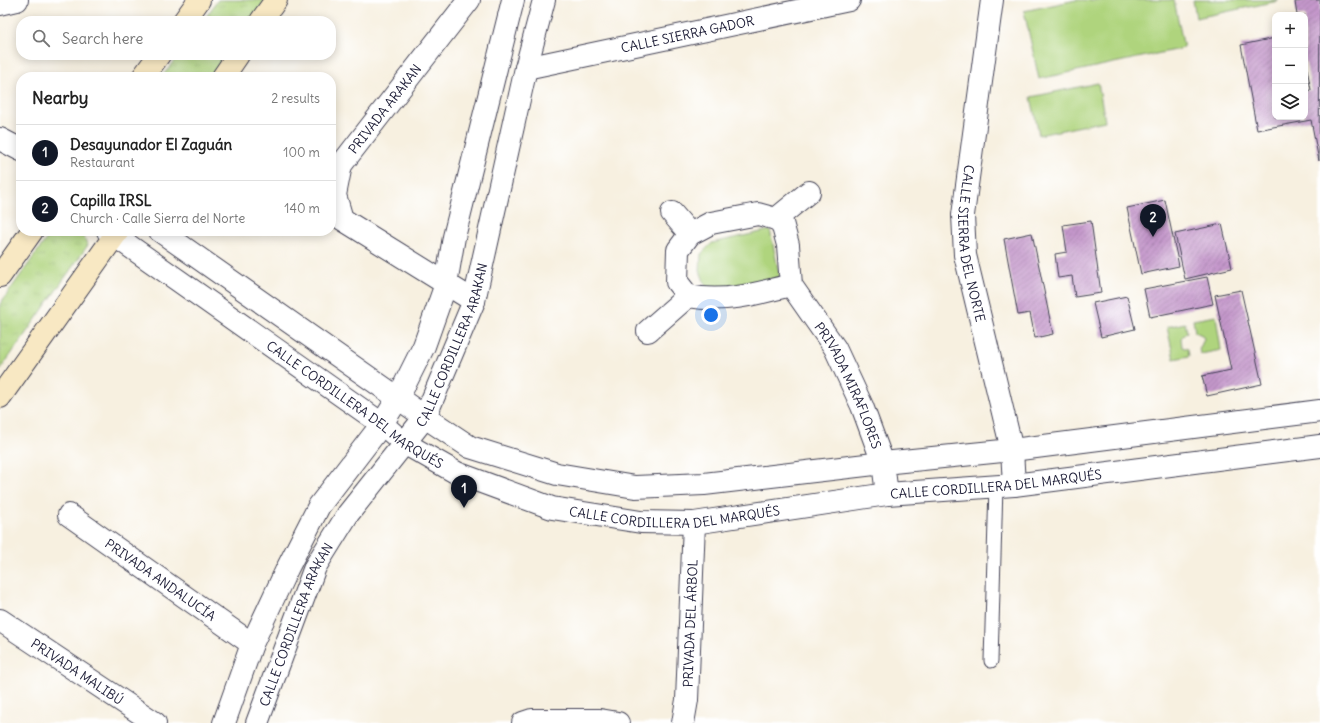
<!DOCTYPE html>
<html lang="en">
<head>
<meta charset="utf-8">
<style>
	:root { --surface:#fff; --page:#f6f6f6; --text:#222; --muted:#767676; --line:#e0e0e0; --accent:#111827 }
	body { margin:0; font-family:Delius,sans-serif; background:var(--page); color:var(--text) }
	.controls { position:absolute; right:12px; top:12px; display:grid; overflow:hidden; border-radius:8px; box-shadow:0 2px 10px #0003 }
	.controls button { width:36px; height:36px; display:grid; place-items:center; padding:0; border:0; border-bottom:1px solid var(--line); background:var(--surface); color:var(--text); font:20px sans-serif }
	.you { position:absolute; left:711px; top:315px; width:14px; height:14px; margin:-10px; border:3px solid #fff; border-radius:50%; background:#1a73e8; box-shadow:0 0 0 6px #1a73e833 }
	.badge { display:grid; place-items:center; width:26px; height:26px; border-radius:50%; background:var(--accent); color:#fff; font-size:13px; font-weight:700 }
	.pin { position:absolute; translate:-50% -33px; filter:drop-shadow(0 1px 2px #0008) }
	.pin::after { content:''; position:absolute; top:21px; width:14px; height:12px; background:inherit; clip-path:polygon(0 0,100% 0,50% 100%) }
	.list { margin:0; padding:0; list-style:none }
	h2 { display:flex; justify-content:space-between; align-items:center; height:52px; margin:0; padding:0 16px; font-size:17px }
	h2 small { font-size:13px; font-weight:400; color:var(--muted) }
	.list li { display:grid; grid-template-columns:26px 1fr auto; gap:12px; align-items:center; box-sizing:border-box; height:56px; padding:0 16px; border-top:1px solid var(--line) }
	.list b { display:block; font-size:15px; white-space:nowrap }
	.list p { margin:0; font-size:13px; white-space:nowrap; color:var(--muted) }
	.list em { font-size:13px; font-style:normal; color:var(--muted) }
	.icon { flex:none; width:22px; height:22px; fill:none; stroke:currentColor; stroke-width:2; stroke-linecap:round; stroke-linejoin:round }
	.map { position:relative; flex:none; width:1320px; height:723px; overflow:hidden }
	.search { position:absolute; background:var(--surface); box-shadow:0 2px 10px #0003; left:16px; top:16px; width:320px; height:44px; display:flex; align-items:center; gap:10px; box-sizing:border-box; padding:0 14px; border-radius:16px; color:var(--muted); font-size:15px }
	.panel { position:absolute; background:var(--surface); box-shadow:0 2px 10px #0003; left:16px; top:72px; width:320px; height:164px; border-radius:16px }
	.map>svg:first-child { display:block }
	.grass { fill:url(#grass-tufts); stroke:#687b5c }
	.green { fill:#afd47d; stroke:#687b5c }
	.building { fill:url(#building-hatch) }
	.lines { fill:none; stroke-linecap:round; stroke-linejoin:round }
	.service-casing { stroke:#424154; stroke-width:15 }
	.minor-casing { stroke:#424154; stroke-width:24 }
	.tertiary-casing { stroke:#424154; stroke-width:24 }
	.secondary-casing { stroke:#424154; stroke-width:24 }
	.service { stroke:#fff; stroke-width:13 }
	.minor { stroke:#fff; stroke-width:22 }
	.tertiary { stroke:#fff; stroke-width:22 }
	.secondary { stroke:#f8e8c3; stroke-width:22 }
	.labels { text-anchor:middle; dominant-baseline:central; stroke-width:4; stroke-linejoin:round; paint-order:stroke }
	.street-label { font-size:13px; fill:#22223b; stroke:#fff }
</style>
</head>
<body>
<div class="map">
<svg width="1320" height="723" viewBox="0 0 1320 723">
	<defs>
		<pattern id="grass-tufts" width="24" height="20" patternUnits="userSpaceOnUse"><rect width="24" height="20" fill="#afd47d"/><path d="M3 7l-1-3M5 7V3M7 7l1-3M15 17l-1-3M17 17v-4M19 17l1-3" fill="none" stroke="#96b66d"/></pattern>
		<pattern id="building-hatch" width="6" height="6" patternUnits="userSpaceOnUse"><rect width="6" height="6" fill="#c497cb"/><path d="M-1 1l2-2M0 6l6-6M5 7l2-2" fill="none" stroke="#9f7ba6"/></pattern>
	</defs>
	<rect width="100%" height="100%" fill="#fff"/>
	<filter id="ink" filterUnits="userSpaceOnUse"><feTurbulence type="fractalNoise" baseFrequency=".025" numOctaves="2"/><feDisplacementMap in="SourceGraphic" scale="8" xChannelSelector="R" yChannelSelector="G"/><feConvolveMatrix kernelMatrix="1 2 1 2 8 2 1 2 1" color-interpolation-filters="sRGB"/></filter>
	<filter id="wash" filterUnits="userSpaceOnUse"><feTurbulence type="fractalNoise" baseFrequency=".012" numOctaves="4" result="noise"/><feDisplacementMap in="SourceGraphic" scale="16" xChannelSelector="R" yChannelSelector="G"/><feGaussianBlur stdDeviation="0.9" result="paint"/><feColorMatrix in="noise" values="0 0 0 0 0 0 0 0 0 0 0 0 0 0 0 0 0 1.4 0 .05"/><feComposite in="paint" operator="in"/></filter>
	<g filter="url(#wash)">
		<rect width="100%" height="100%" fill="#f7f0e0"/>
		<path class="grass" d="M218,0h48l-15,21h-48z
			M178,55h49l-16,22h-49z
			M52,231h28l8,14 -88,125v-66z"/>
		<path class="green" d="M1076,0h98l10,48 -145,31 -15,-68z
			M1193,0h85v1l-82,17z
			M1098,83l7,38 -66,14 -8,-38z
			M770,230l10,48 -20,11h-53l-7,-18 1,-17 11,-11z
			M1216,316l5,34 -20,4 -2,-4 5,-11 -2,-4 -7,-3 -2,-12z
			M1185,323l2,9 -6,6 1,9 6,2 1,7 -15,3 -7,-32z"/>
		<g id="blocks">
			<path class="building" d="M1307,0h13l-1,161 -8,-41 -54,10 -16,-85 34,-7v79h30v-26l6,-1 -6,-32v-43h-8l-2,-13z
				M1165,200l14,66 -38,8 -14,-66z
				M1091,221l10,72 -26,4 -3,-21 -14,2 -3,-24 12,-2 -4,-27z
				M1222,224l10,44 -47,11 -10,-45z
				M1032,233l21,101 -18,4 -5,-25 -12,2 -14,-76z
				M1207,277l6,27 -63,13 -6,-28z
				M1241,290l21,94 -55,12 -5,-20 29,-6 -16,-75z
				M1127,296l8,33 -34,8 -8,-34z"/>
		</g>
	</g>
	<g filter="url(#ink)">
		<use href="#blocks" fill-opacity="0" stroke="#424154" stroke-width="1"/>
		<g class="lines">
			<defs>
				<path id="service" d="M991,661l5,-175"/>
				<g id="minor">
					<path d="M469,0l-128,165 -6,30 7,24 132,82"/>
					<path id="s1" d="M992,0l-29,215 2,40 47,195 2,35"/>
					<path d="M0,4l17,-4"/>
					<path id="s2" d="M526,68l323,-68"/>
					<path d="M0,139l21,11"/>
					<path d="M672,213l18,21"/>
					<path d="M776,219l33,-27"/>
					<path id="s3" d="M791,285c-35,9 -67,18 -103,11l-11,-14 1,-32 12,-16 21,-11 47,-9 18,5 6,4 6,22 3,40 44,63 27,58 21,57 4,31"/>
					<path d="M648,331l40,-35"/>
					<path id="s4" d="M69,515l183,129"/>
					<path id="s5" d="M0,620l155,103"/>
					<path d="M523,723l9,-3h68l18,3"/>
					<path id="s6" d="M683,723l4,-23 7,-177"/>
				</g>
				<g id="tertiary">
					<path id="s7" d="M108,231l274,193 22,19 53,30 95,35 89,14 53,1 193,-29 127,-9 306,-39"/>
					<path d="M160,231l265,186 45,30 87,27 78,13 69,-3 179,-21 129,-13 308,-39"/>
					<path d="M224,723l28,-79 35,-75 32,-63 63,-82 16,-26 26,-52 22,-62 8,-47 59,-237"/>
					<path id="s8" d="M257,723l58,-156 33,-53 77,-97 49,-116 52,-233 18,-68"/>
				</g>
				<path id="secondary" d="M184,21l15,-21
					M261,21l15,-21
					M143,77l16,-22
					M223,77l15,-22
					M0,276l32,-45
					M0,397l118,-166"/>
			</defs>
			<use href="#service" class="service-casing"/>
			<use href="#minor" class="minor-casing"/>
			<use href="#tertiary" class="tertiary-casing"/>
			<use href="#secondary" class="secondary-casing"/>
			<use href="#service" class="service"/>
			<use href="#minor" class="minor"/>
			<use href="#tertiary" class="tertiary"/>
			<use href="#secondary" class="secondary"/>
		</g>
	</g>
	<g class="labels">
		<g class="street-label">
			<text stroke="none"><textPath href="#s2" startOffset="165">CALLE SIERRA GADOR</textPath></text>
			<text transform="translate(385 109) rotate(-52)">PRIVADA ARAKAN</text>
			<text stroke="none"><textPath href="#s1" startOffset="246">CALLE SIERRA DEL NORTE</textPath></text>
			<text stroke="none"><textPath href="#s8" startOffset="430">CALLE CORDILLERA ARAKAN</textPath></text>
			<text stroke="none"><textPath href="#s3" startOffset="451">PRIVADA MIRAFLORES</textPath></text>
			<text stroke="none"><textPath href="#s7" startOffset="302">CALLE CORDILLERA DEL MARQUÉS</textPath></text>
			<text stroke="none"><textPath href="#s7" startOffset="974">CALLE CORDILLERA DEL MARQUÉS</textPath></text>
			<text stroke="none"><textPath href="#s7" startOffset="650">CALLE CORDILLERA DEL MARQUÉS</textPath></text>
			<text stroke="none"><textPath href="#s4" startOffset="112">PRIVADA ANDALUCÍA</textPath></text>
			<text stroke="none"><textPath href="#s6" startOffset="100">PRIVADA DEL ÁRBOL</textPath></text>
			<text stroke="none"><textPath href="#s8" startOffset="106">CALLE CORDILLERA ARAKAN</textPath></text>
			<text stroke="none"><textPath href="#s5" startOffset="93">PRIVADA MALIBÚ</textPath></text>
		</g>
	</g>
</svg>
<div class="controls">
<button>+</button>
<button>−</button>
<button><svg class="icon" aria-label="layers" viewBox="0 0 24 24"><path d="M12 4l9 5-9 5-9-5zM3 14l9 5 9-5"/></svg></button>
</div>
<div class="you"></div>
<div class="pin badge" style="left:464px;top:508px">1</div>
<div class="pin badge" style="left:1153px;top:237px">2</div>
<div class="search"><svg class="icon" aria-label="search" viewBox="0 0 24 24"><circle cx="10" cy="10" r="6"/><path d="M15 15l6 6"/></svg>Search here</div>
<section class="panel">
<h2>Nearby<small>2 results</small></h2>
<ul class="list">
<li><span class="badge">1</span><div><b>Desayunador El Zaguán</b><p>Restaurant</p></div><em>100 m</em></li>
<li><span class="badge">2</span><div><b>Capilla IRSL</b><p>Church · Calle Sierra del Norte</p></div><em>140 m</em></li>
</ul>
</section>
</div>
</body>
</html>
